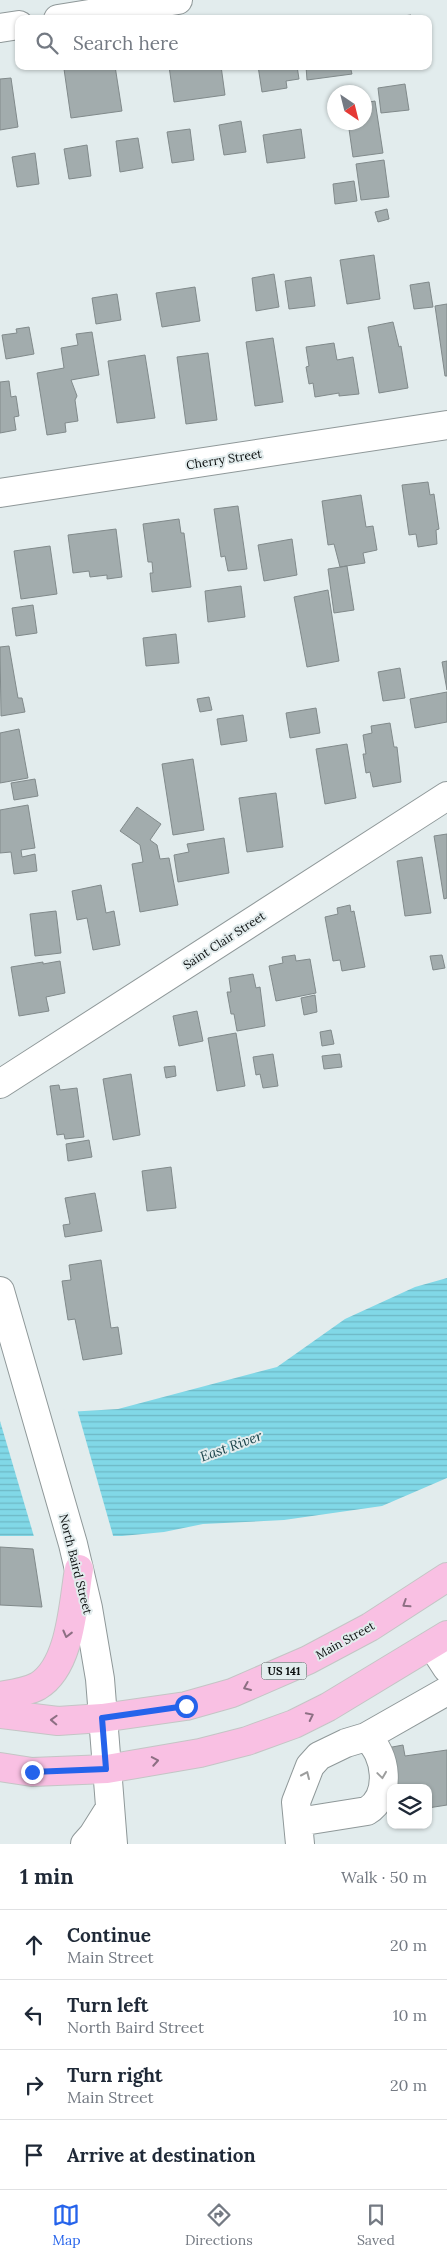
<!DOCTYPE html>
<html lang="en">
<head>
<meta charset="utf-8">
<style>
	:root { --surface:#fff; --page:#f2f2f3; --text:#1f2937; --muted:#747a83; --line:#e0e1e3; --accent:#2563eb }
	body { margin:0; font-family:Lora,serif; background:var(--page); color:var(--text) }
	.controls { position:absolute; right:15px; bottom:15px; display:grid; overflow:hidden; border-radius:10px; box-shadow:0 1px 4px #0004 }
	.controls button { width:45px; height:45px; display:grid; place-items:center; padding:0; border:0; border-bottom:1px solid var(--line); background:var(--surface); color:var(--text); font:25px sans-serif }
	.compass { position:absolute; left:327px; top:85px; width:45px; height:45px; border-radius:50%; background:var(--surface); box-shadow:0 1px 4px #0004; rotate:145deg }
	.stop { position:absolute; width:15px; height:15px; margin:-11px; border:4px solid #2563eb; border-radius:50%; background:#fff }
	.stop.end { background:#2563eb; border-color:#fff; box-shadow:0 1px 5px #0008 }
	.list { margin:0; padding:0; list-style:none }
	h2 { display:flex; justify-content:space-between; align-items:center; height:65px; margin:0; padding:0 20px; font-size:21px }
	h2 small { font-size:16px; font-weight:400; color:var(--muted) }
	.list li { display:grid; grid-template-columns:32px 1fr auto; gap:15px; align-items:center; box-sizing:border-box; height:70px; padding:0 20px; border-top:1px solid var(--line) }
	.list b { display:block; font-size:19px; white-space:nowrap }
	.list p { margin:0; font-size:16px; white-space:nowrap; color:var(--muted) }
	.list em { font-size:16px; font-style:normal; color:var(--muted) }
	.icon { flex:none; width:28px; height:28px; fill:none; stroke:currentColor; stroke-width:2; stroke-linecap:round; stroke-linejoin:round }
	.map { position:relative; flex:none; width:447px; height:1844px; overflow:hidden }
	.search { position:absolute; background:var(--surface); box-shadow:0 1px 4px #0004; left:15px; right:15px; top:15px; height:55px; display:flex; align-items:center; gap:12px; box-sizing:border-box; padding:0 18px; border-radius:10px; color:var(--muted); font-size:19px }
	.sheet { height:345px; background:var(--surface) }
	nav { display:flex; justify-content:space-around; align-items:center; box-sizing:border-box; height:70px; border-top:1px solid var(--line); background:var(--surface); font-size:14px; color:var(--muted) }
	nav a { display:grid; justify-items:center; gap:2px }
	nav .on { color:var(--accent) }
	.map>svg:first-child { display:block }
	.water { fill:url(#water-rules) }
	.pier { fill:#e2eced }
	.building { fill:#a2acad; stroke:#818a8b }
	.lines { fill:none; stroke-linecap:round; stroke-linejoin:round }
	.minor-casing { stroke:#8f9899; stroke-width:30 }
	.major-casing { stroke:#c4c5c5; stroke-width:30 }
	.minor { stroke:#fff; stroke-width:28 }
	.major { stroke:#f9c0e3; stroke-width:28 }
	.oneway { stroke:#8d6f83 }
	.oneway2 { stroke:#9d9e9e }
	.route { stroke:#2563eb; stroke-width:6 }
	.labels { text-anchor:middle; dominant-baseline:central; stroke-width:4; stroke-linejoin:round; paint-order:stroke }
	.shield { fill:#e2eced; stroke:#4b5050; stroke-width:1 }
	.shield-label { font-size:11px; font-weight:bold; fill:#0a0d0d }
	.street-label { font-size:12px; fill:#0a0d0d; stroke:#e2eced }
	.water-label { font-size:14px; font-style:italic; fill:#184148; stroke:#e2eced }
</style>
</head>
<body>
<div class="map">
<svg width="447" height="1844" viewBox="0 0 447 1844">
	<defs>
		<pattern id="water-rules" width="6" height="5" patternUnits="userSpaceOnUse" patternTransform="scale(1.25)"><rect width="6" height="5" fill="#81d8e7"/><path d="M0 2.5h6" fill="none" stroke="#6eb8c5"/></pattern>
	</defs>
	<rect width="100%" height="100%" fill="#e2eced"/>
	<path class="water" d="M447,1278v200l-65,28 -98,14 -81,4 -39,8 -42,4h-122v-120l118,-7 159,-42 68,-48 70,-32z"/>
	<path class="pier" d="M77,1409l37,130 -79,1 -35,-119v-8z"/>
	<path class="building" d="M411,15v4h-31z
		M84,66h31l7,45 -51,7 -7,-49z
		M169,66h52l4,29 -51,7z
		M258,66h39l2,13 -13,2 1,7 -25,4z
		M306,66h44l2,8 -45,6z
		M11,78l7,49 -18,3v-51z
		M405,84l4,26 -28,3 -3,-25z
		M375,101l8,52 -30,4 -5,-35h16v-19z
		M241,121l5,31 -22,3 -5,-30z
		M190,129l4,31 -22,3 -5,-31z
		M301,129l4,29 -38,5 -4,-28z
		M138,138l5,30 -23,4 -4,-31z
		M87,145l4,31 -22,3 -5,-30z
		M35,153l4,31 -22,3 -5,-30z
		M384,160l5,37 -28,3 -5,-36z
		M354,181l3,20 -22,3 -2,-20z
		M387,209l2,10 -11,3 -3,-10z
		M374,255l6,44 -33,5 -7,-44z
		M274,274l5,33 -23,4 -4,-33z
		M311,277l4,29 -26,3 -4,-28z
		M429,282l4,25 -19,2 -4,-24z
		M195,287l5,34 -38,6 -6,-34z
		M117,294l4,26 -25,4 -4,-26z
		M447,304v72h-2l-10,-70z
		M393,322l6,25 2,-1 7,42 -29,5 -11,-66z
		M29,327l5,27 -28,5 -4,-24 15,-2 -1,-4z
		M92,332l7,43 -28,5 6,16 -2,4 3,21 -13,2 1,9 -19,3 -10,-62 27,-5 -3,-20 17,-3 -2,-11z
		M273,338l10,64 -28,4 -9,-64z
		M334,343l3,17 16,-3 6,37 -20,2v-3l-24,4 -2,-14 -4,1 -3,-17 3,-1 -3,-19z
		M208,353l9,67 -31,4 -9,-67z
		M145,355l10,63 -38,5 -9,-62z
		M9,381l2,16 5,-1 3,20 -5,1 2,13 -16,3v-51z
		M428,482l2,13 4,-1 5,35 -3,1 1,14 -19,3 -2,-13 -7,1 -7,-50z
		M361,495l5,32 7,-1 4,24 -14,3 2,10 -25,4 -6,-23 -6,1 -6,-44z
		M238,506l9,63 -19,2 -3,-15 -4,1 -7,-48z
		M179,519l2,14h3l7,54 -39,5 -2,-19h3l-1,-11h-4l-5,-38z
		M116,529l6,48 -15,2v-4l-17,2 -1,-6 -16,2 -5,-38z
		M292,539l5,36 -33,6 -6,-36z
		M50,546l7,48 -36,5 -7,-48z
		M347,566l7,44 -20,3 -6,-44z
		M241,586l4,31 -37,5 -3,-31z
		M328,590l11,71 -32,6 -13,-70z
		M33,605l4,28 -21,3 -4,-28z
		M176,634l3,29 -33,3 -3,-28z
		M9,646l9,52h4l3,14 -24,4 -1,-69z
		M447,661v29l-5,-28z
		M400,668l5,30 -22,3 -5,-29z
		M447,692v30l-32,6 -5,-29z
		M209,697l3,13 -12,2 -3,-13z
		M316,708l4,25 -30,5 -4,-25z
		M243,715l4,26 -26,4 -4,-26z
		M390,723l4,24h3l4,35 -28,5 -3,-15 -4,1 -3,-19h3l-3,-19 9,-2 -1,-7z
		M19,729l9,49 -28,5v-50z
		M347,744l9,54 -31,6 -9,-55z
		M193,759l11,71 -31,5 -11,-71z
		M35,779l3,17 -24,4 -3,-17z
		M276,793l7,54 -36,5 -8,-54z
		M28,805l7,43 -14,2 1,7 13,-3 2,17 -23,3 -3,-22 -11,1v-43z
		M137,807l24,17 -11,16 7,5 3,14 9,-1 9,47 -38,7 -8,-48 11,-2 -3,-17 -20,-14z
		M447,834v64l-3,1 -10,-63z
		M224,838l5,35 -51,9 -4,-27 15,-3 -2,-8z
		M422,857l9,56 -26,3 -8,-55z
		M101,885l5,28 8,-2 6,34 -27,5 -6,-32 -10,2 -5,-29z
		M350,905l1,7 3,-1 11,56 -23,4 -2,-11 -7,1 -8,-44 13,-3 -1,-6z
		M56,911l5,42 -26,3 -5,-42z
		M295,955l1,6 14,-2 6,34 -40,8 -7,-35 14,-3 -1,-6z
		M442,955l3,13 -12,2 -3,-14z
		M60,961l5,32 -19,4 3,14 -30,5 -8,-49 32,-5v2z
		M253,974l3,14 4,-1 5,39 -28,5 -3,-17h-3l-4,-22h4l-2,-14z
		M315,995l2,17 -13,3 -3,-17z
		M197,1011l6,30 -24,5 -6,-30z
		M331,1030l3,14 -12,2 -2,-14z
		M236,1033l9,53 -28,5 -9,-53z
		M273,1054l5,32 -15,2 -3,-14 -4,1 -3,-18z
		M340,1054l2,13 -18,2 -2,-13z
		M175,1066l1,10 -10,2 -2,-11z
		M131,1074l9,61 -27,5 -10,-61z
		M59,1085l1,5 17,-2 7,49 -19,2 -1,-5 -7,1 -7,-49z
		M89,1140l3,17 -24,4 -2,-17z
		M171,1167l5,41 -29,3 -5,-40z
		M95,1193l7,38 -37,6 -2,-12 7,-1 -5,-26z
		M101,1260l10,68 7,-1 4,27 -39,6 -8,-41 -7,1 -6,-39 9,-1 -2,-15z
		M0,1547l33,2 9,58 -42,-2z
		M403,1745l2,11 42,-6v55l-19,3v-20h-35l-6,-40z"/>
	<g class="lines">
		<defs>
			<path id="minor" d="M58,19l120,-19
				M0,28l19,-3
				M0,493l447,-68
				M0,1084l447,-288
				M0,1291l73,253 15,64 12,71 13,165
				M432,1645l15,23
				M298,1822l69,-11c25,-15 20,-58 -1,-74
				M85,1844l8,-9 17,-27
				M300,1844l-4,-42 14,-36 9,-10 27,-13 20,-6 81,-46"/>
			<path id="major" d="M0,1696c12,-2 27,-4 38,-10 33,-20 35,-82 41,-117
				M0,1714l58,7 44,-3 84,-12 46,-13 76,-33 62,-33 77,-50
				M0,1767l32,5 75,-3 93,-16 47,-12 47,-17 34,-17 119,-72"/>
		</defs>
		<use href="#minor" class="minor-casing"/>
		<use href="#major" class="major-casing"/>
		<use href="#minor" class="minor"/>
		<use href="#major" class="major"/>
	</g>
	<defs><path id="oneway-chevron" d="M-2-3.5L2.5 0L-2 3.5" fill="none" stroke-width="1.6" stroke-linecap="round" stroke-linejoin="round" transform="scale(1.25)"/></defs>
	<g class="oneway">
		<use href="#oneway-chevron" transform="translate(406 1604) rotate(147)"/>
		<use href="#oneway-chevron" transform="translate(67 1634) rotate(104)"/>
		<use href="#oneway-chevron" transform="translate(247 1687) rotate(157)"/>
		<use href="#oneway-chevron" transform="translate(310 1716) rotate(-26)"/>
		<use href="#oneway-chevron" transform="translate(54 1720) rotate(-178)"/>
		<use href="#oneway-chevron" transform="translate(155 1761) rotate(-10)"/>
	</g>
	<g class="oneway2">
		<use href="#oneway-chevron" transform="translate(306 1775) rotate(-66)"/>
		<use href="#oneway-chevron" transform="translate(382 1775) rotate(82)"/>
	</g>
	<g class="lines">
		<path class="route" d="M32,1772l74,-3 -4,-51 84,-12"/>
	</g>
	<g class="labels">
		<rect class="shield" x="261.5" y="1662.5" width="45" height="17" rx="4"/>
		<g class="shield-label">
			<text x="284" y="1671">US 141</text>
		</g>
		<g class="street-label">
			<text transform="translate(224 459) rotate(-9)">Cherry Street</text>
			<text transform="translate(224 940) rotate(-33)">Saint Clair Street</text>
			<text transform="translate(76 1564) rotate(76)">North Baird Street</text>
			<text transform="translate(345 1640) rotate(-29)">Main Street</text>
		</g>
		<g class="water-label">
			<text transform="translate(231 1446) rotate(-20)">East River</text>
		</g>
	</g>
</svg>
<div class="controls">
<button><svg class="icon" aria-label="layers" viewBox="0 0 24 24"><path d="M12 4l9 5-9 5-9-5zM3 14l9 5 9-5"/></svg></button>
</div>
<svg class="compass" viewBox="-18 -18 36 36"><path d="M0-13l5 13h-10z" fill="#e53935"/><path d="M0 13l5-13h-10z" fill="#747a83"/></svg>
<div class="stop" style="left:186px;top:1706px"></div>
<div class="stop end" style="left:32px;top:1772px"></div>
<div class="search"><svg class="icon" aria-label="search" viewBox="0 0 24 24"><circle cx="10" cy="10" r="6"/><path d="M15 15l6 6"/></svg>Search here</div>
</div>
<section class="sheet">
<h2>1 min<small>Walk · 50 m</small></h2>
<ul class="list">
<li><svg class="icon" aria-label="ahead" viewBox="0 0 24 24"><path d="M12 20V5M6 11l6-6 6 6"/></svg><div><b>Continue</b><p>Main Street</p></div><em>20 m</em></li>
<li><svg class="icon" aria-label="left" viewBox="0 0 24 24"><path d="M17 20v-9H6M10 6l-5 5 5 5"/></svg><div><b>Turn left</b><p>North Baird Street</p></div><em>10 m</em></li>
<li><svg class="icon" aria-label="right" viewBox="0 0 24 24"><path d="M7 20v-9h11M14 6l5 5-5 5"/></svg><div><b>Turn right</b><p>Main Street</p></div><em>20 m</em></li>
<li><svg class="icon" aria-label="arrive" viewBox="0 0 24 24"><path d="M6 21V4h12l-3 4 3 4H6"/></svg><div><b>Arrive at destination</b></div></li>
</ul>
</section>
<nav>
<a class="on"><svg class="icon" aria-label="map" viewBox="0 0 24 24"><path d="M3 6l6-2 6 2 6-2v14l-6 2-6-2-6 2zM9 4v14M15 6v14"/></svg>Map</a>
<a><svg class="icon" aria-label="directions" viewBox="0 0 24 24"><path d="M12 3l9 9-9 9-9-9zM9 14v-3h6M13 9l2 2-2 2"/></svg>Directions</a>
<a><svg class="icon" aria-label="saved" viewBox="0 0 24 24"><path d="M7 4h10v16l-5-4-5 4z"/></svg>Saved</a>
</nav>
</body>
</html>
